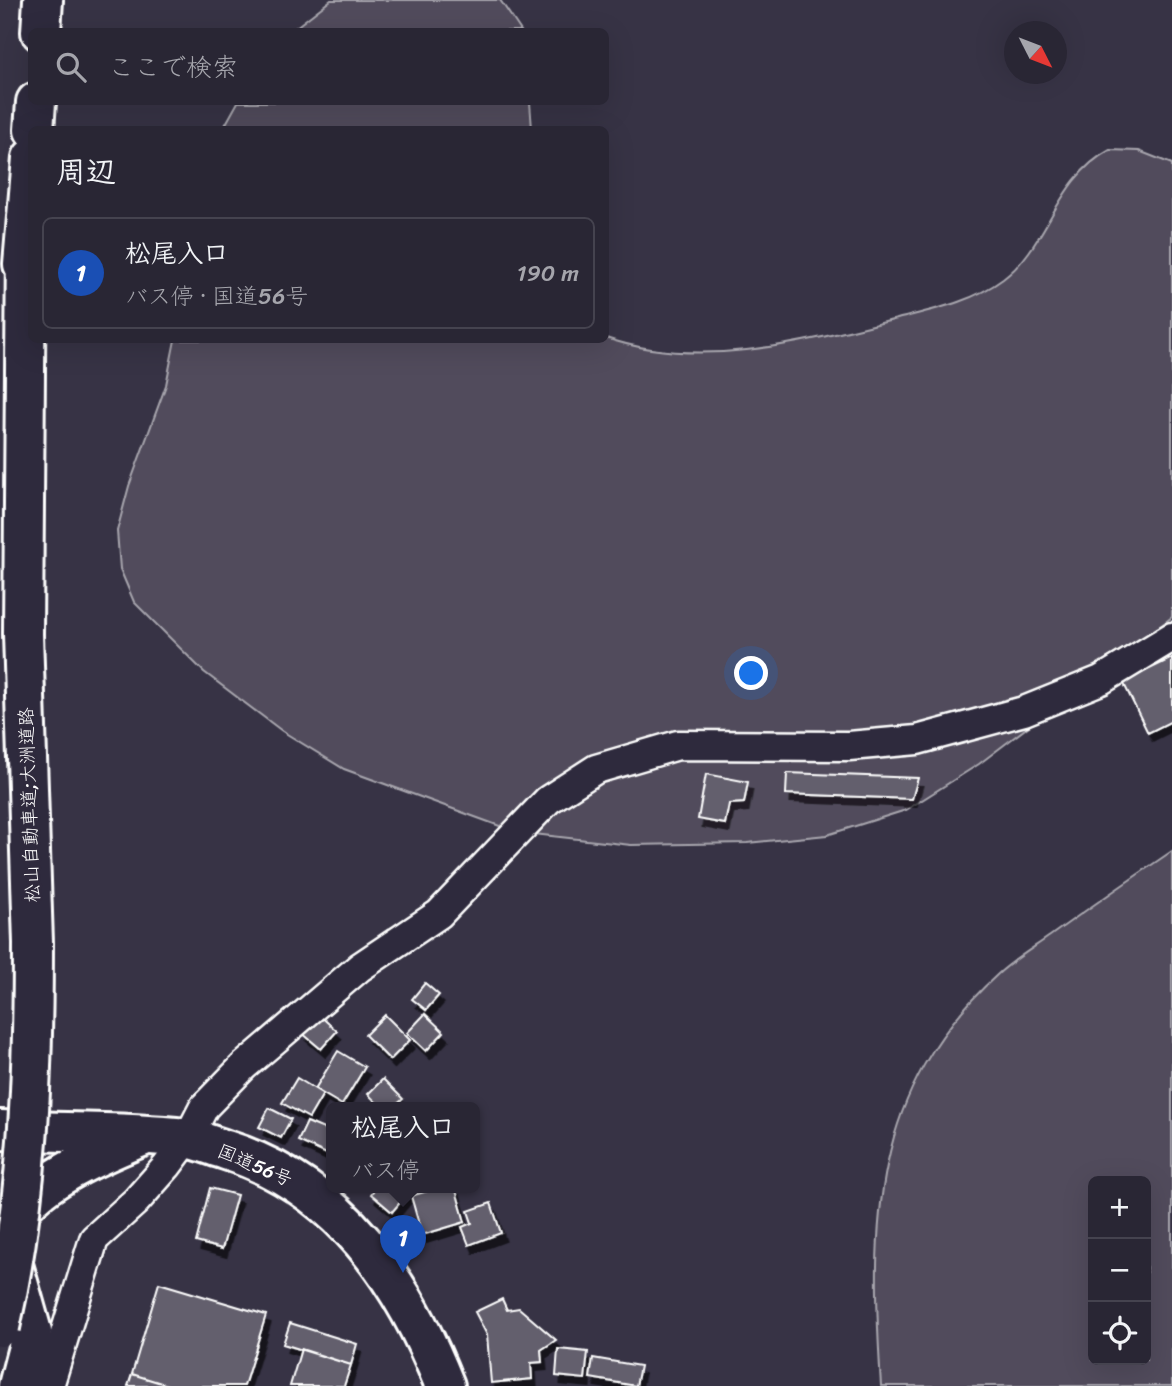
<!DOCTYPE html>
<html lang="ja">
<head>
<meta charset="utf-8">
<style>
	:root { --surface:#292634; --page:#353240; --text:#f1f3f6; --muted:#a5a5ac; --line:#45434f; --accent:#ff9aa2 }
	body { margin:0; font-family:Sriracha,"Klee One",sans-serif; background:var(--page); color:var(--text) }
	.controls { position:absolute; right:21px; bottom:21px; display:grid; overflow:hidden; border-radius:10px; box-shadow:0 7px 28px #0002 }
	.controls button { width:63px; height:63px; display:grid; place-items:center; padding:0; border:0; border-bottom:2px solid var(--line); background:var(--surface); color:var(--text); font:35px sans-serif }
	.compass { position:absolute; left:1004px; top:21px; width:63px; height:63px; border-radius:50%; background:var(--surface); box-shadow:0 7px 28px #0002; rotate:132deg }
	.you { position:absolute; left:752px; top:674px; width:24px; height:24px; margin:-18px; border:5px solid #fff; border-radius:50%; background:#1a73e8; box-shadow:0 0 0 10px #1a73e833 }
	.badge { display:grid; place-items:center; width:46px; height:46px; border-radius:50%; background:var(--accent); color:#fff; font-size:23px; font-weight:700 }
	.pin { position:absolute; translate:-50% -58px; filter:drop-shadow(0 2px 4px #0008) }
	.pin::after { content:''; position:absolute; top:37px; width:24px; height:21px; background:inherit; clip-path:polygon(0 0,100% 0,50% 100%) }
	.popup { position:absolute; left:326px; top:1102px; width:154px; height:91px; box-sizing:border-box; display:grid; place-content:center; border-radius:10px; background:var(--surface); filter:drop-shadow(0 2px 5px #0005); font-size:23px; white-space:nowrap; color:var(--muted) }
	.popup b { font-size:26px; color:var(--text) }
	.popup::after { content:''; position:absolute; left:50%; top:100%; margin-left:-14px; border:14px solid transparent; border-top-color:var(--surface) }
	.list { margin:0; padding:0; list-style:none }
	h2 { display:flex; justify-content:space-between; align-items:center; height:91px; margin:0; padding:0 28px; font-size:30px }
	h2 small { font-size:23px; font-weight:400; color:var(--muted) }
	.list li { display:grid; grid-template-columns:46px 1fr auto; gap:21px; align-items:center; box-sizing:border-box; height:112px; margin:0 14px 14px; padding:0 14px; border:2px solid var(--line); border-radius:10px }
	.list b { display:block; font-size:26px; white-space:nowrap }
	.list p { margin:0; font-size:23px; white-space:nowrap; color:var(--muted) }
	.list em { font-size:23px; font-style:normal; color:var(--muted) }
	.icon { flex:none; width:38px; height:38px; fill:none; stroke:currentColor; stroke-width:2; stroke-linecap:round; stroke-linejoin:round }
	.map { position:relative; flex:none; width:1172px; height:1386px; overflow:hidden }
	.search { position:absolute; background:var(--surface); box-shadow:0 7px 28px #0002; left:28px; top:28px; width:581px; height:77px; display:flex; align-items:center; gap:18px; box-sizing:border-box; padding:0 24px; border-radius:10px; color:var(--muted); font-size:26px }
	.panel { position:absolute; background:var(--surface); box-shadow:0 7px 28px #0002; left:28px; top:126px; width:581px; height:217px; border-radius:10px }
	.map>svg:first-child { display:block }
	.green { fill:#514c5c; stroke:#a8a6ae; stroke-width:2; fill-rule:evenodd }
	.building { fill:#635f6d; stroke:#fff; stroke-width:2; filter:url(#shadow) }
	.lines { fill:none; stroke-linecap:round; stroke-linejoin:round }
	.minor-casing { stroke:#fff; stroke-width:33 }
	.trunk-casing { stroke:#fff; stroke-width:44 }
	.motorway-casing { stroke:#fff; stroke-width:44 }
	.minor { stroke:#2f2a3d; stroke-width:28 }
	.trunk { stroke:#2f2a3d; stroke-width:38 }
	.motorway { stroke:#2f2a3d; stroke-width:38 }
	.motorway-bridge-casing { stroke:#fff; stroke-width:44; stroke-linecap:butt }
	.motorway-bridge { stroke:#2f2a3d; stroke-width:38 }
	.labels { text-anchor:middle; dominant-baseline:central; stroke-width:5; stroke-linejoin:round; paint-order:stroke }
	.street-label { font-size:19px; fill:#fff; stroke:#2f2a3d }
</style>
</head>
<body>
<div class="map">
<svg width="1172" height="1386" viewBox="0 0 1172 1386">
	<defs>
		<filter id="shadow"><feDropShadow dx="4.5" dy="8" stdDeviation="0" flood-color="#0009"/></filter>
	</defs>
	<rect width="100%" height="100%" fill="#373345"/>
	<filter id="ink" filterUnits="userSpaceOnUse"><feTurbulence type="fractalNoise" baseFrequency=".0143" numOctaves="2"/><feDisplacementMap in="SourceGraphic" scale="14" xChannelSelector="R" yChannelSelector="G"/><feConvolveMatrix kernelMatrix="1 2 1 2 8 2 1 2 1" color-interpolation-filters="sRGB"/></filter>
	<g filter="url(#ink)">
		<path class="green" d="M331,0h169l21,31h-230z
			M238,102h292l2,27h-309z
			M1110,150l29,1 33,13v453l-193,147 -73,46 -79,25 -80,8 -116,2 -115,-13 -172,-63 -62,-38 -78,-59 -70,-70 -14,-33 -3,-38 12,-45 37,-101 9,-45 431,-2c92,32 195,5 287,-18 38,-10 78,-17 110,-41 46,-34 52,-100 107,-129z
			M1172,851v535h-291c-10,-162 -12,-294 117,-412 15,-14 35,-26 52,-38 40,-29 81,-57 122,-85zM1093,1181h53v179h-53z"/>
		<path class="building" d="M1172,658v63l-24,12 -25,-51z
			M787,773l131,5 -6,21 -126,-5z
			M706,774l42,8 -4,21 -15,1 -4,20 -27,-5z
			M425,983l14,12 -13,15 -14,-11z
			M318,1014l19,17 -16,18 -19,-16z
			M425,1014l19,18 -18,19 -19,-18z
			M385,1015l25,25 -20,20 -25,-25z
			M338,1051l27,16 -23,38 -27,-16z
			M297,1078l26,16 -14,24 -27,-15z
			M383,1079l20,20 -9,8h-13l-13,-13z
			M269,1108l22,11 -10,19 -22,-11z
			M307,1122l24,10v24l-33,-15z
			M376,1187h37l-21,25 -21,-18z
			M441,1187h14l10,35 -43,13 -11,-39z
			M210,1188l27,7 -15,54 -26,-7z
			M491,1203l10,30 -32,12 -7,-18 10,-4 -4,-12z
			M159,1283l107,32 -22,71h-73l-39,-12z
			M502,1299l5,11 12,-2 37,32 -15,10 1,12 -11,1 1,16 -41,4 -4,-48 -12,-23z
			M290,1323l67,21 -6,21 -68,-21z
			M301,1349l50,16 -7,21h-54z
			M558,1349l30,3 -3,27 -29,-3z
			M593,1358l47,8 -4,20 -46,-8z
			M132,1374l39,12h-43z"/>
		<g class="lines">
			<defs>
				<path id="minor" d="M49,1386l45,-147 42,-38 31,-35 21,-28 16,-31 40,-41 116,-99 79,-53 109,-114 48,-31 82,-24 171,1 68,-6 107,-29 77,-31 71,-43"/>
				<path id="trunk" d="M0,1130c61,3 125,1 186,8 13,2 27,8 40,12 114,36 177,130 219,236"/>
				<path id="motorway" d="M41,32l2,-32
					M34,130l2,-28
					M26,240l-3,394 10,309
					M23,264l9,-106
					M11,1227c14,-43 94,-75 133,-91
					M10,1254l22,78 -14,54"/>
			</defs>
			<use href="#minor" class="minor-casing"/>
			<use href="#trunk" class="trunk-casing"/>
			<use href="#motorway" class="motorway-casing"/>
			<use href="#minor" class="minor"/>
			<use href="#trunk" class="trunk"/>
			<use href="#motorway" class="motorway"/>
			<defs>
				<path id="motorway-bridge" d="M0,1327c29,-127 33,-255 33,-384"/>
			</defs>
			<use href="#motorway-bridge" class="motorway-bridge-casing"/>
			<use href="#motorway-bridge" class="motorway-bridge"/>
		</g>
	</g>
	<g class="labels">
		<g class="street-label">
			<text transform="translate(29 805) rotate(-92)">松山自動車道;大洲道路</text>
			<text transform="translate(255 1165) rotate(23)">国道56号</text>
		</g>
	</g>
</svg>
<div class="controls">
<button>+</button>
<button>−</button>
<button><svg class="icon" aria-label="locate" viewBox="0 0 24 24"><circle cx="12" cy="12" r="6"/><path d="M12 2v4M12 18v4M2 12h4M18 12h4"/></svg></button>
</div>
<svg class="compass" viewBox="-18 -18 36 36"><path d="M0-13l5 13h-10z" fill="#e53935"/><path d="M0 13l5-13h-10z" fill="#a5a5ac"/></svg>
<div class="you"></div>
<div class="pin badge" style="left:403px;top:1273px;background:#1a4fb4">1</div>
<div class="popup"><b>松尾入口</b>バス停</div>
<div class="search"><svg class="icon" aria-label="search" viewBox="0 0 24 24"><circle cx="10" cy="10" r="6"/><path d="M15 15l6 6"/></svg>ここで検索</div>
<section class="panel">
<h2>周辺<small></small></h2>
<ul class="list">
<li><span class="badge" style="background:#1a4fb4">1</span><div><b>松尾入口</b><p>バス停 · 国道56号</p></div><em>190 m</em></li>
</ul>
</section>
</div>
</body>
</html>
